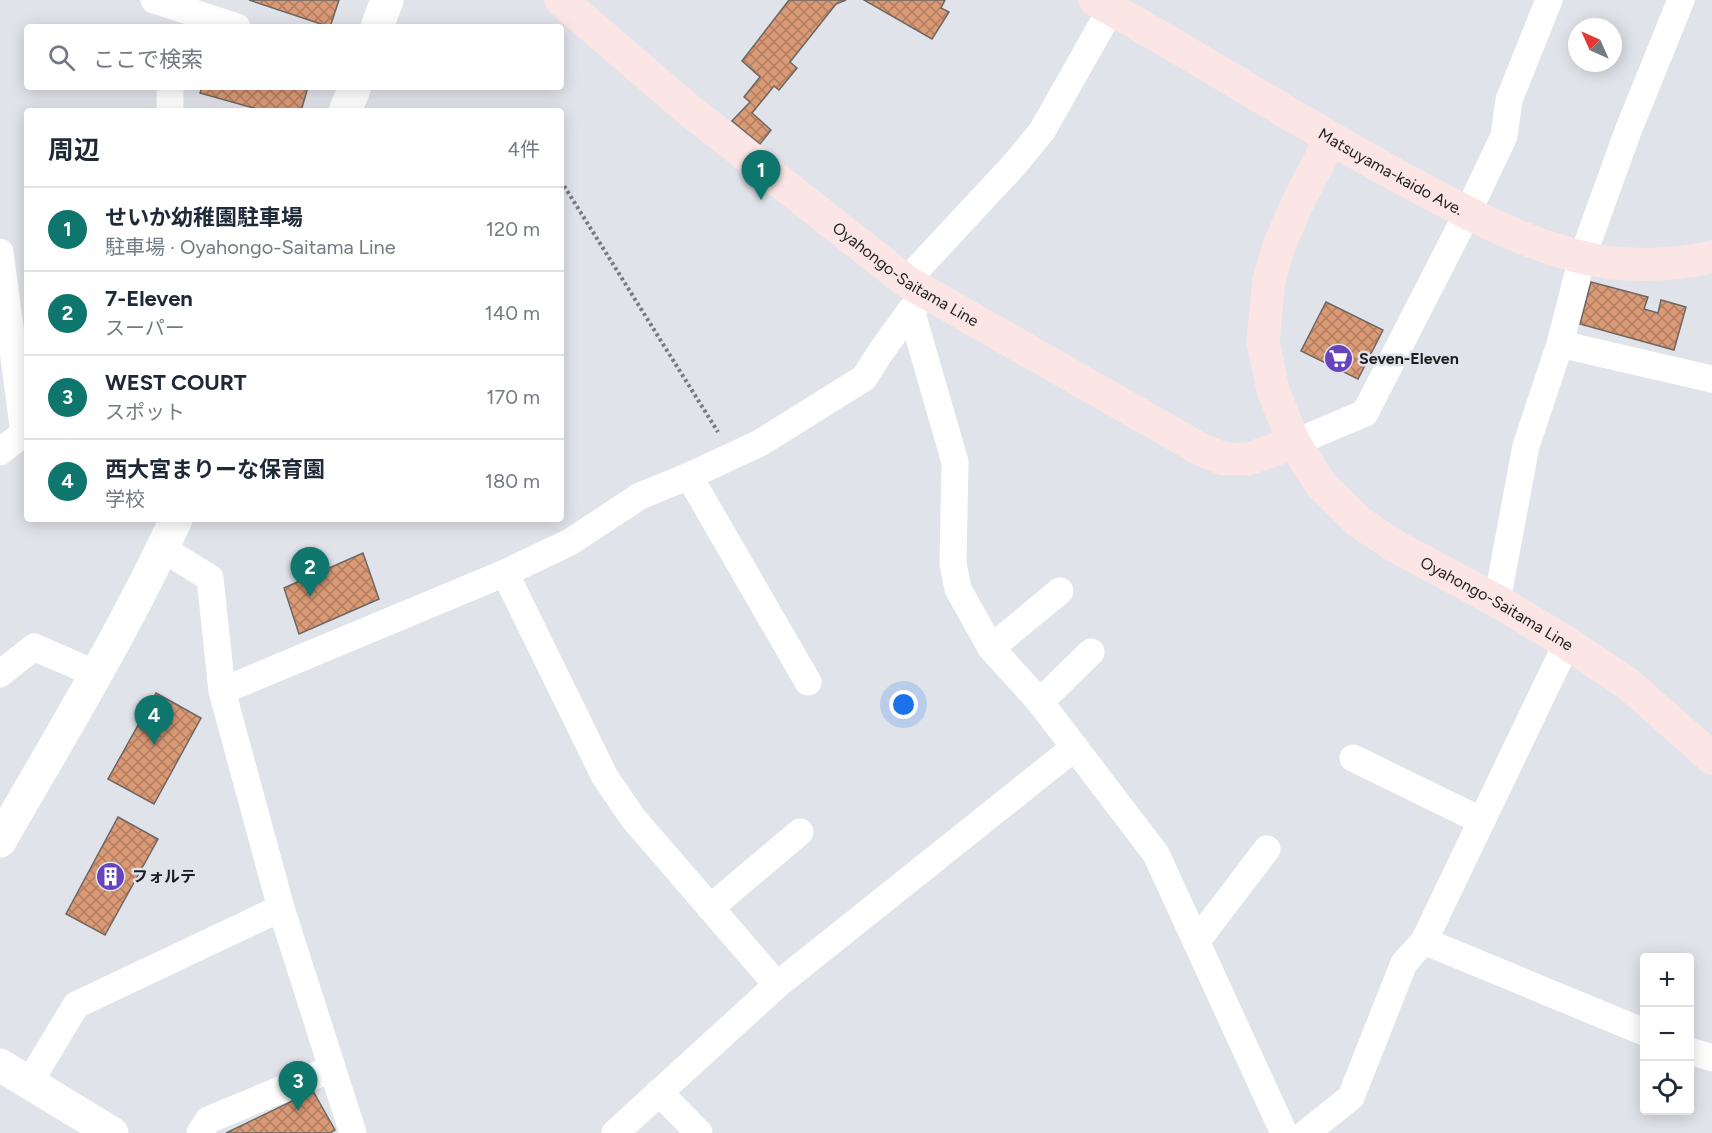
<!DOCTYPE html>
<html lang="ja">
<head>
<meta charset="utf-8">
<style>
	:root { --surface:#fff; --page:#f6f6f7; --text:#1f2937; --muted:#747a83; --line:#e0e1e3; --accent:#0f766e }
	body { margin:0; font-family:Figtree,"Noto Sans JP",sans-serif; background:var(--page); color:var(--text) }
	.controls { position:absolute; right:18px; bottom:18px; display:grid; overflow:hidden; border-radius:6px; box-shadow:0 3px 15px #0003 }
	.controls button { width:54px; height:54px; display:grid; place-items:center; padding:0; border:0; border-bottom:2px solid var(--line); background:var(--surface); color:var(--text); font:30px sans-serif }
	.compass { position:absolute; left:1568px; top:18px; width:54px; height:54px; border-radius:50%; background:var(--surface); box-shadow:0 3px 15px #0003; rotate:315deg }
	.you { position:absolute; left:904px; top:705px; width:21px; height:21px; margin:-15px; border:4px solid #fff; border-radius:50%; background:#1a73e8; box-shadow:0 0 0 9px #1a73e833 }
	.badge { display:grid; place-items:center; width:39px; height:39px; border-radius:50%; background:var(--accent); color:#fff; font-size:20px; font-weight:700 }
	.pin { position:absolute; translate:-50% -50px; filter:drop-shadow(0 2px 3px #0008) }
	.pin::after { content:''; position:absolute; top:32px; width:21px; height:18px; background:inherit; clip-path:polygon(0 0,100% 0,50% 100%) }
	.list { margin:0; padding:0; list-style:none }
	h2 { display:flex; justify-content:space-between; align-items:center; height:78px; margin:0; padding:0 24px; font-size:26px }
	h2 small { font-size:20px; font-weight:400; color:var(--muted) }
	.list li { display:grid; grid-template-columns:39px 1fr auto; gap:18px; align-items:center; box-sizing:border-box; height:84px; padding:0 24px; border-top:2px solid var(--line) }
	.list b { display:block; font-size:22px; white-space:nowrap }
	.list p { margin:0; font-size:20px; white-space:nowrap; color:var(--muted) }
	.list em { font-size:20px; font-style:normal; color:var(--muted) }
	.icon { flex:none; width:33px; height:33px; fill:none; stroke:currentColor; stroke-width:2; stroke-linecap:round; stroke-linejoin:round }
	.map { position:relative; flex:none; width:1712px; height:1133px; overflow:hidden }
	.search { position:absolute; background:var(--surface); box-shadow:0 3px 15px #0003; left:24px; top:24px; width:540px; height:66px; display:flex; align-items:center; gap:15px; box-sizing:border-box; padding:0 21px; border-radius:6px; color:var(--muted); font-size:22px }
	.panel { position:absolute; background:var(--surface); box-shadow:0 3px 15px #0003; left:24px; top:108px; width:540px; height:414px; border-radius:6px }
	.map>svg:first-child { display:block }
	.building { fill:url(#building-cross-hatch); stroke:#6d6763; stroke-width:1.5 }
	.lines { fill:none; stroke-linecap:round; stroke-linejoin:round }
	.path { stroke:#797b7f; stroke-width:4; stroke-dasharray:3 3; stroke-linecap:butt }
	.minor { stroke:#fff; stroke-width:27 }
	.tertiary { stroke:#fff; stroke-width:33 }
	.secondary { stroke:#fbe6e5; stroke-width:33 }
	.labels { text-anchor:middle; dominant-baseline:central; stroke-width:5; stroke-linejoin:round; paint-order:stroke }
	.street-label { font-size:16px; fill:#1d1e20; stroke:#e1e3ea }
	.poi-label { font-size:16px; font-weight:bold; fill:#1d1e20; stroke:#e1e3ea; text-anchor:start }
</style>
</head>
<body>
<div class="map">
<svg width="1712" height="1133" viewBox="0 0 1712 1133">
	<defs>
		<pattern id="building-cross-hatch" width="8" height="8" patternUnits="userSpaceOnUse" patternTransform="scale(1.5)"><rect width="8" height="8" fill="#db9a76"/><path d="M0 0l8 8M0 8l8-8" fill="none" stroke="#b17d60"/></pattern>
	</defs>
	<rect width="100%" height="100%" fill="#e1e3ea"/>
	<path class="building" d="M249,0h90l-9,27z
		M789,0h57l-10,4 -46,58 7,6 -18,22 -5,-4 -22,27 19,17 -11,14 -28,-23 18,-19 -6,-5 16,-20 -18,-16z
		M864,0h81l-4,8 8,4 -17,27z
		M202,87h106l-7,24h-37l-64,-18z
		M1591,282l57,15 -4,12 14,4 3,-13 25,7 -12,43 -94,-26z
		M1326,302l57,28 -25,49 -57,-28z
		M363,553l16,46 -80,35 -15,-46z
		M156,693l45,25 -47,86 -46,-25z
		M118,817l40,22 -53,96 -39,-21z
		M313,1091l22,39 -5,3h-104z"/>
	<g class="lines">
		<path class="path" d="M561,181l157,251"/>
		<path class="minor" d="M154,0l83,27
			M170,87v24
			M0,252l24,181 -24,19
			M906,281l108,-116 28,-34 69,-122
			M911,310l44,152 -2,101 5,26 33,59 49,54 116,152 128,279
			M1560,344l152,35
			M1294,443l71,-30 102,-199 37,-78 5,-36 40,-100
			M689,476l119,206
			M163,549l47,29 12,113 59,217 72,225
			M505,573l100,204 28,41 144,167
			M1497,601l29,-155 34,-102 22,-86 46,-127 53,-131
			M991,648l69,-57
			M0,674l34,-27 62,27
			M222,691l283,-118 65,-31 70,-46 49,-20 71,-33 104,-65 18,-28 29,-40 9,-9
			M1040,702l51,-50
			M1353,758l129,63
			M710,908l90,-76
			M1424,941l220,91
			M1196,942l71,-93
			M1690,1051l22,7
			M29,1083l47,-78 205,-97
			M659,1092l40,41
			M200,1133l8,-13 123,-51
			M615,1133l162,-148 298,-238
			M1306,1133l45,-36 53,-134 20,-22 143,-298"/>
		<path class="tertiary" d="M377,27l10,-27
			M345,111l10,-24
			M0,841c61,-106 125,-211 176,-322
			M0,1065l112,68"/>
		<g class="secondary">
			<path id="s1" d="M561,0l123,106 222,175 296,169 22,9h24l46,-16"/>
			<path id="s2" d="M1095,0c102,56 200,120 303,176 59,32 118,65 183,81 41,11 90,9 131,0"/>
			<path id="s3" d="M1331,139l-32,61 -19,43 -11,37 -6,61 10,49 21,53 28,43 37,36 36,24 102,55 70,42 60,40 85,75"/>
		</g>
	</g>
	<defs>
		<symbol id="supermarket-disc" viewBox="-11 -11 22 22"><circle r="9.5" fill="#6844bc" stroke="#e1e3ea"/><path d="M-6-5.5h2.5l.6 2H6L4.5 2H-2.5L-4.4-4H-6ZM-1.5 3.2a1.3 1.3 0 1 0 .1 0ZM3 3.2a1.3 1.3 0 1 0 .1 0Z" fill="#fff"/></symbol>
		<symbol id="building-disc" viewBox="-11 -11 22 22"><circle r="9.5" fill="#6844bc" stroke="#e1e3ea"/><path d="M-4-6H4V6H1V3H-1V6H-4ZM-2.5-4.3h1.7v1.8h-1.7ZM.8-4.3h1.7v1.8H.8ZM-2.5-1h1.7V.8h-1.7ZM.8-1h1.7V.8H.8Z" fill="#fff"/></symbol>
	</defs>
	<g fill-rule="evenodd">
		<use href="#supermarket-disc" x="1322" y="342" width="33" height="33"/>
		<use href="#building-disc" x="94" y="860" width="33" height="33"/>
	</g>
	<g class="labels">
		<g class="street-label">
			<text stroke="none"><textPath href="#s2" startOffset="342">Matsuyama-kaido Ave.</textPath></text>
			<text stroke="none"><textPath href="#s1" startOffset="441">Oyahongo-Saitama Line</textPath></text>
			<text stroke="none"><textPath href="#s3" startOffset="586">Oyahongo-Saitama Line</textPath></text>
		</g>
		<g class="poi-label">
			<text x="1359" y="358">Seven-Eleven</text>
			<text x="132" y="876">フォルテ</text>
		</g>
	</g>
</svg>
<div class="controls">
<button>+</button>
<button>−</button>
<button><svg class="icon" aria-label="locate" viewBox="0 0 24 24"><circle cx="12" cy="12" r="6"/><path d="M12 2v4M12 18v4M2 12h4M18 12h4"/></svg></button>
</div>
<svg class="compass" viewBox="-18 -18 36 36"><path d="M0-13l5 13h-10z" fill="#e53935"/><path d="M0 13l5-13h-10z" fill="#747a83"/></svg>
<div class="you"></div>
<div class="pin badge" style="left:761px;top:200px">1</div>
<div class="pin badge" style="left:310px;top:597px">2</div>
<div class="pin badge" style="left:298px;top:1111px">3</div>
<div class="pin badge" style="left:154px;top:745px">4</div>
<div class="search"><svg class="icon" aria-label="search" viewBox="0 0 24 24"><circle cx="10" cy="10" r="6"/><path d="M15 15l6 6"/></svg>ここで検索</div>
<section class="panel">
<h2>周辺<small>4件</small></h2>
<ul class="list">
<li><span class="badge">1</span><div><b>せいか幼稚園駐車場</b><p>駐車場 · Oyahongo-Saitama Line</p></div><em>120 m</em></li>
<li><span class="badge">2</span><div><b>7-Eleven</b><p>スーパー</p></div><em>140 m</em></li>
<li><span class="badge">3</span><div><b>WEST COURT</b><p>スポット</p></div><em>170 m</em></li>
<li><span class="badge">4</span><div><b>西大宮まりーな保育園</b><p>学校</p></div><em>180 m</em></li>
</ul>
</section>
</div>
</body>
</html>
